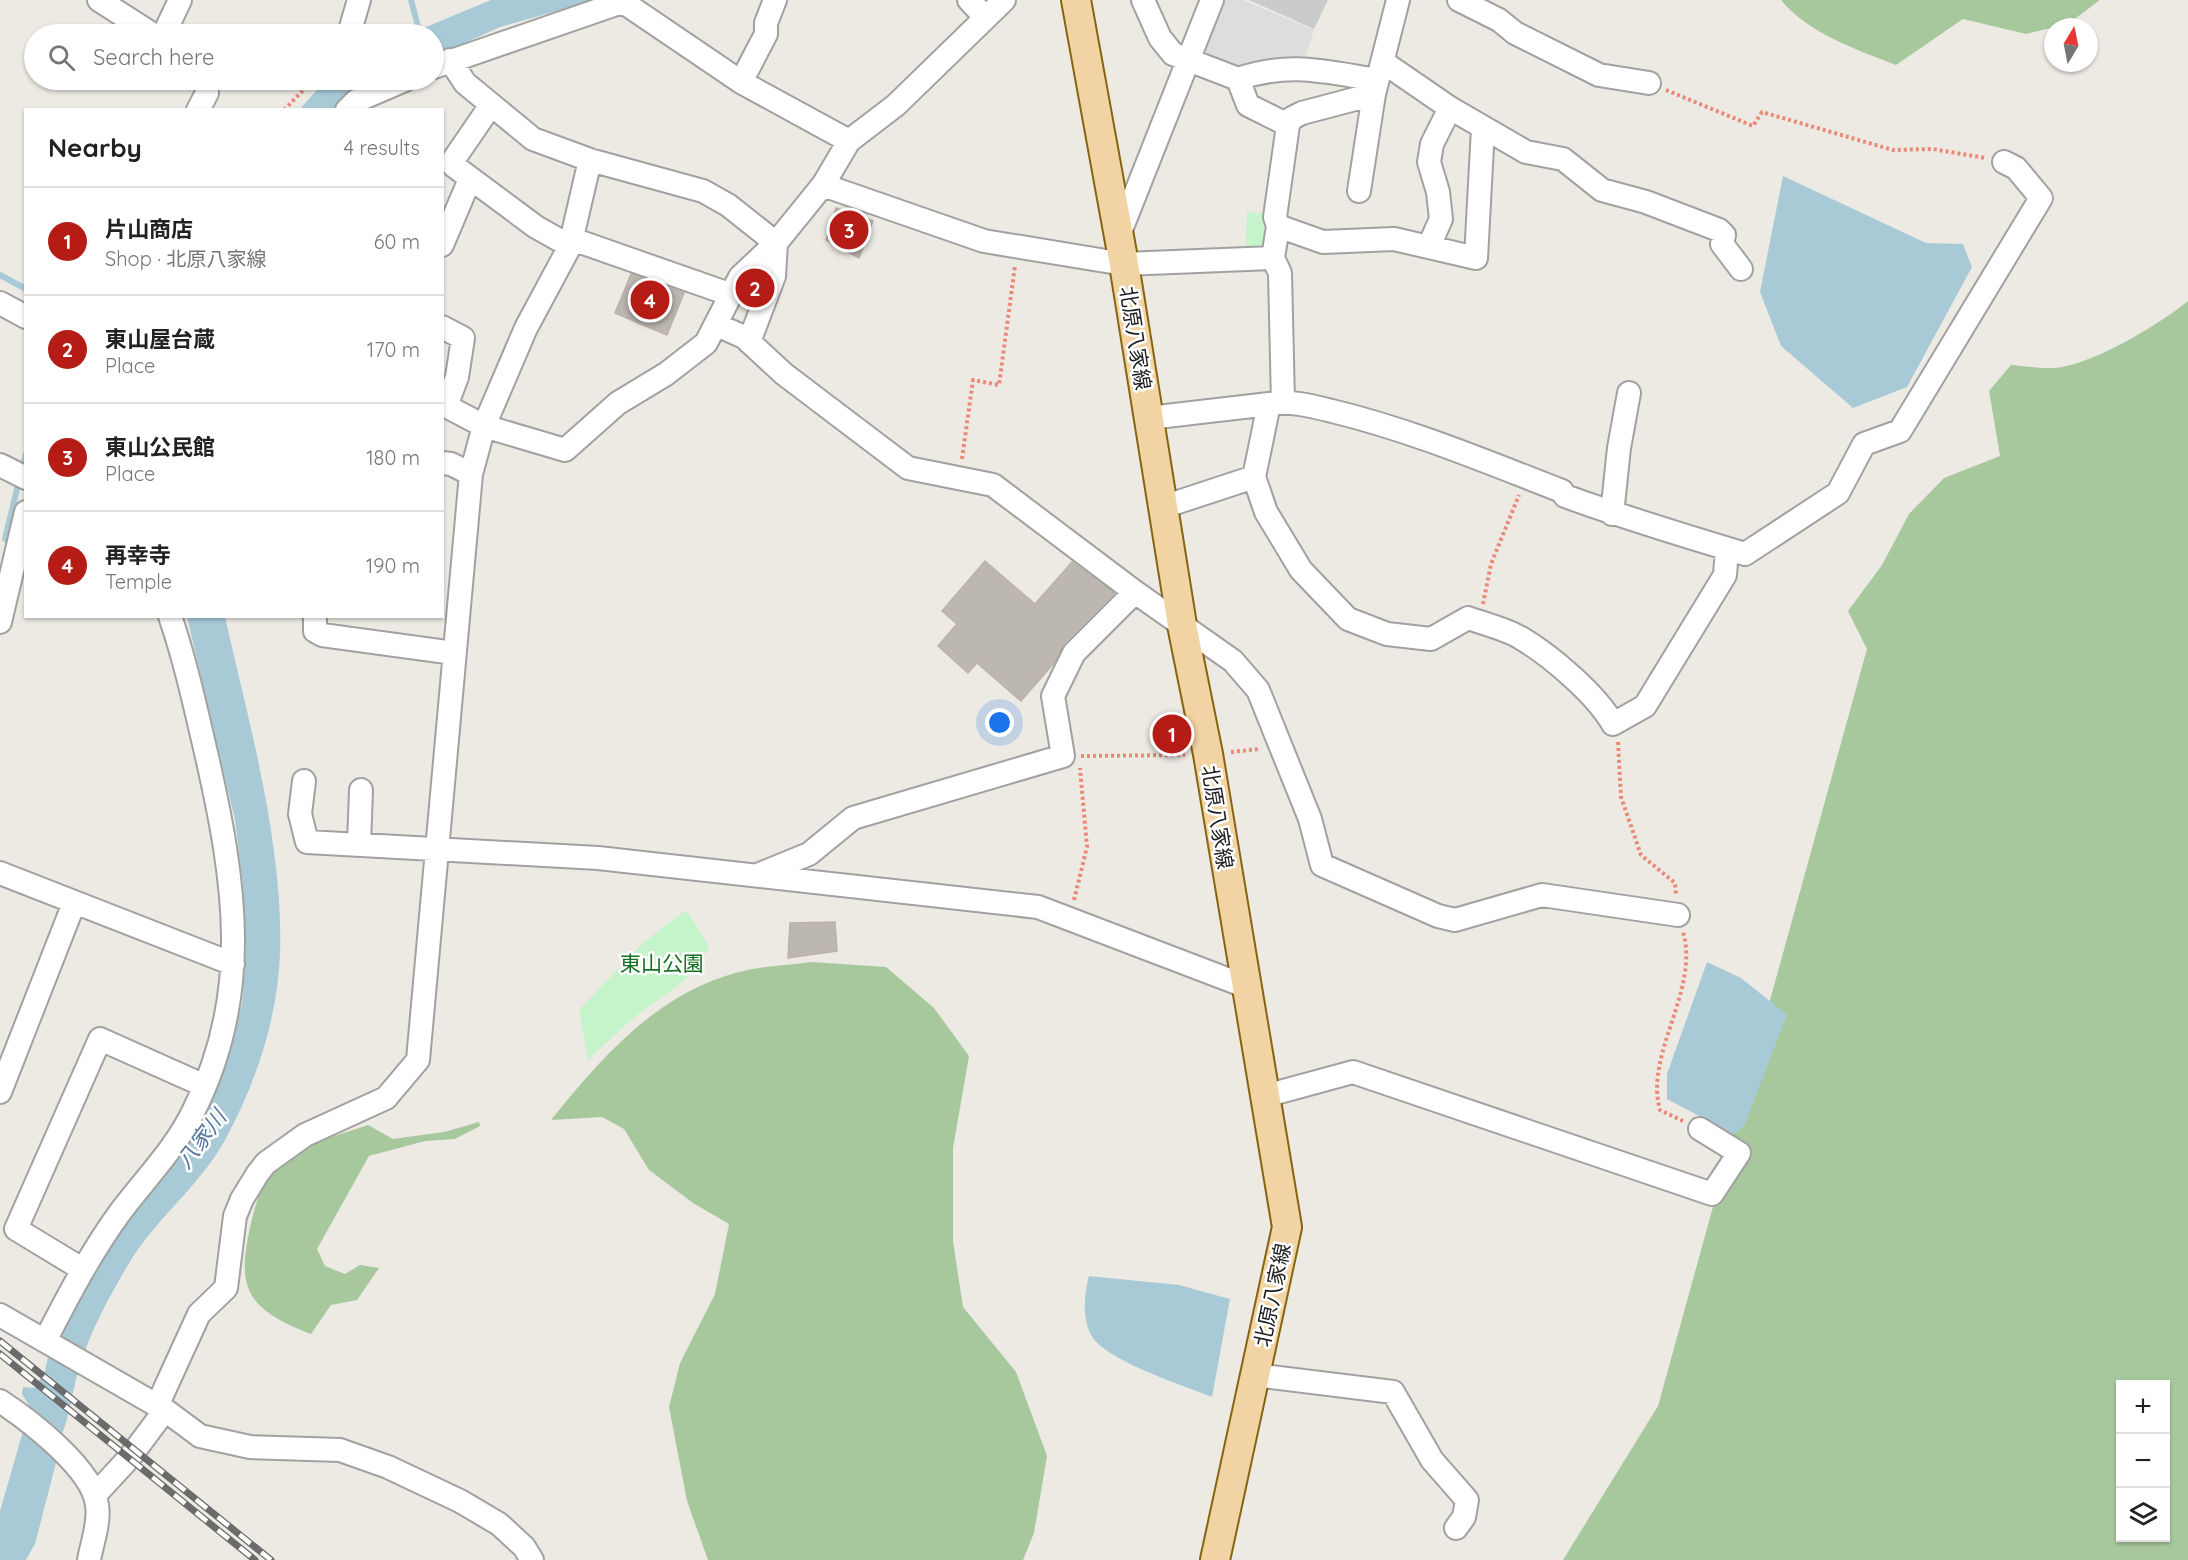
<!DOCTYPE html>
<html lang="en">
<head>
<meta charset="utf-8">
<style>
	:root { --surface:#fff; --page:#f2f2f2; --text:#222; --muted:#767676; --line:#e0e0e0; --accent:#b51c15 }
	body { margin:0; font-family:Quicksand,"Noto Sans JP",sans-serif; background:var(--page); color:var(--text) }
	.controls { position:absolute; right:18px; bottom:18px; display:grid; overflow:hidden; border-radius:0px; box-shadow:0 2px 4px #0004 }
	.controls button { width:54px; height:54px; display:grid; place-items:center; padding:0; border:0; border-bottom:2px solid var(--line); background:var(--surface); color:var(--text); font:30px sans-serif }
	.compass { position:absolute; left:2044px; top:18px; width:54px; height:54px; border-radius:50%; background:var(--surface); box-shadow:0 2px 4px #0004; rotate:10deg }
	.you { position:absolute; left:1000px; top:723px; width:21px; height:21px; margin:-15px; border:4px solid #fff; border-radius:50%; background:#1a73e8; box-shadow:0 0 0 9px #1a73e833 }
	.badge { display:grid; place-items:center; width:39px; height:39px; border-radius:50%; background:var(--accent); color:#fff; font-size:20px; font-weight:700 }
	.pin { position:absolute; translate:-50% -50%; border:3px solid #fff; box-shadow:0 2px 6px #0006 }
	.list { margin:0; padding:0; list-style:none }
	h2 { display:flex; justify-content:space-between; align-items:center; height:78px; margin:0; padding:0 24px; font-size:26px }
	h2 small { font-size:20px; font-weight:400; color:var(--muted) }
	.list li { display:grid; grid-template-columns:39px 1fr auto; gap:18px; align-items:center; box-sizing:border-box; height:108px; padding:0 24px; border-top:2px solid var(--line) }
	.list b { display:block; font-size:22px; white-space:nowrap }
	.list p { margin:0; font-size:20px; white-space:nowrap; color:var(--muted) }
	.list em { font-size:20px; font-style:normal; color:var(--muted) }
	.icon { flex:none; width:33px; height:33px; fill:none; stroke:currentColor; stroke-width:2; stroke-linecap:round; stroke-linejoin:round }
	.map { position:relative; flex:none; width:2188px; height:1560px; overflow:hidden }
	.search { position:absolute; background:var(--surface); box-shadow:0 2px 4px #0004; left:24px; top:24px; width:420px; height:66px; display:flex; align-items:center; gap:15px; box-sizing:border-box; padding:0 21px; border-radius:33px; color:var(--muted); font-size:22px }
	.panel { position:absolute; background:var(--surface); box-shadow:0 2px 4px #0004; left:24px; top:108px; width:420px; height:510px; border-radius:0px }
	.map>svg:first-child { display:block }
	.religious { fill:#cbcbcb }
	.forest { fill:#a7c89d; fill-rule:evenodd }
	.park { fill:#c5f3ca }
	.parking { fill:#ddd }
	.water { fill:#a8cad6 }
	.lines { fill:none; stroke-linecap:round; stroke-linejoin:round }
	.stream { stroke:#a8cad6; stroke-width:6 }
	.building { fill:#bdb7b1; stroke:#bdb2a8; stroke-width:1.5 }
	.minor-casing { stroke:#a1a1a1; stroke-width:26 }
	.major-casing { stroke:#87640f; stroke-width:32 }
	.path { stroke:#eb8877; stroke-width:4; stroke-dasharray:3 3; stroke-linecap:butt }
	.minor { stroke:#fff; stroke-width:22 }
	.major { stroke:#f2d4a4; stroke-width:28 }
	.rail-casing { stroke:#6b6b6b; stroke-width:7 }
	.rail { stroke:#fff; stroke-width:4.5; stroke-dasharray:14; stroke-linecap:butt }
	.labels { text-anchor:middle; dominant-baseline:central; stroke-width:5; stroke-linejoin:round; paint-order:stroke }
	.street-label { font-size:21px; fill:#1d1d1d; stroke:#fff }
	.park-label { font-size:21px; fill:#166f22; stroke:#fff }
	.water-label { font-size:22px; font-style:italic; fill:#5477a2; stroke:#fff }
</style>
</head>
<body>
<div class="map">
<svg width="2188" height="1560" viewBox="0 0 2188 1560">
	<rect width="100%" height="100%" fill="#edeae4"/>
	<path class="religious" d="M1249,0h79l-14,29z"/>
	<path class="forest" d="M1781,0h319l-32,24 -42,10 -63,-15 -67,46c-40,-16 -87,-31 -115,-65z
		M2188,301v1259h-625l95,-154 209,-757 -19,-38 34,-46 27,-51 35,-36 56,-22 -11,-65 22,-26c16,1 36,5 51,2 38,-7 96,-42 126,-66zM2120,1384h46v154h-46z
		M812,962l74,5 48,41 35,48 -16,92v93l10,66 53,65 31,84 -13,77 -11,27h-315l-21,-59 -18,-94 11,-44 35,-69 14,-70 -36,-21 -44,-33 -25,-41 -22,-12 -51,3c51,-63 106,-127 188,-148 23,-6 49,-7 73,-10z
		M479,1122l1,4 -25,13 -30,2 -56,15 -52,93 8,17 20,8 15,-9 19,3 -22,32 -26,5 -20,29c-70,-27 -75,-49 -58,-119 4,-15 11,-39 23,-50 25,-22 61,-29 92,-40l25,14 51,-7z"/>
	<path class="park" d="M1247,212l22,2 2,34 -17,6 -8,-10z
		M686,910l23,36c-17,38 -50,50 -80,76 -14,12 -28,26 -41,38l-9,-50 65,-68z"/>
	<path class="parking" d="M1218,0h25l71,30 -11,35 -65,10 -40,-16z"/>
	<path class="water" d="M491,0h104l-95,27 -66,30v-23h-25z
		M326,80h61l-45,23 -6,6 -37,1z
		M1783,176l143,67 37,1 9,23 -65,120 -54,21 -72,-62 -21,-54z
		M187,617h38c24,106 59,229 55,338 -3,65 -24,128 -55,185 -25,46 -71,80 -97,125 -18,30 -41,73 -50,107 -8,28 -9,55 -25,81l4,6 -22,85 -9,16h-26v-49l30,-104 -8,-13 1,-7 12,1 10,-17 3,-14 76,-139 78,-102 18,-38 22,-74 4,-52 -3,-67 -8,-65z
		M1707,962l34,16 46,37 -43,111 -11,8 -66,-35v-25z
		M1089,1276l90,9 51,14 -18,98c-27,-11 -108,-37 -121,-62 -9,-17 -7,-42 -2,-59z"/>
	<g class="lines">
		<path class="stream" d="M411,0l9,34
			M0,275l26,14
			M22,471l4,-17
			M14,541l-9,-2 14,-58"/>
	</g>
	<path class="building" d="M836,208l37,13 -14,37 -33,-18z
		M631,274l53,19 -17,42 -52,-22z
		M985,561l50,43 37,-42 42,31 -50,50 -10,20 -33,38 -44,-38 -9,10 -30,-27 19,-22 -15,-13z
		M1185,722l4,22 -32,1 -1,-21z
		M835,922l2,29 -49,7 2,-35z"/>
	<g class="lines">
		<defs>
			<path id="minor" d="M99,0l53,34
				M620,0l121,82 108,59
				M969,0l16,17
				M1143,0l17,38 13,16 65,25 10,26 40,20
				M1459,0l40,20 16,13 84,42 50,8
				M164,34l16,-34
				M349,34l10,-34
				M450,60l15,23 68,56 57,21 113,31 25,14 48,38 -2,33 -25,66
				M1383,62l67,46 76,44 37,7 39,31 44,12 73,28 5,5 -2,9 19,25
				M434,67l188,-65
				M1238,79c51,-18 88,-7 139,1
				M741,82l25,-48v-11l9,-23
				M491,105l-37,54v7l82,61 34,19
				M198,110l9,-17 -1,-13
				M347,110l9,-9 49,-21
				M823,185l161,56 140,23 149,-6
				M1359,191l15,-97 24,-94
				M1278,226l45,16 71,-3 82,19 7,-130
				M1119,235l93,-235
				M572,239l157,55
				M442,245l28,-66
				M1429,246l12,-27 -3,-27 -9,-30 3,-18 18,-36
				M0,303l26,14
				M717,325l27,12 40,37 124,94 85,17 142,107 98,69 25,29 52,129 12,46 116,51 17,4 87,-25 136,20
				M442,327l21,11 -6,39 -11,29 38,20 42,-98 44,-82 20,-86
				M1283,403l-3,-130 -7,-15 5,-32 -3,-9 13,-92 4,-7 10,-5 72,-19
				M1149,418l120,-14
				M442,463l9,1 20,10
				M0,465l26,13
				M1163,507l91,-30
				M1612,514l7,-66 10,-55
				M1727,549l-2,26 -80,131 -32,18c-17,-30 -62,-68 -92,-86 -15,-9 -36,-14 -53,-20l-37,21 -44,-5 -39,-15 -47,-49 -35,-58 -12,-35 15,-73c20,-4 43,2 63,7 79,19 155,51 230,80l3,5c60,22 120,40 180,58l93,-61 26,-49 36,-13 141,-233 -25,-30 -12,-6
				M315,616v15l7,4 132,18
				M0,622l26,-110
				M304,781l-4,33 7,28 291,16 440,49 207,79
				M359,844l2,-54
				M0,873l233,91
				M760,874l49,-20 44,-36 210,-62 -10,-60 21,-43 61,-61
				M0,1092l74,-189
				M1265,1096l88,-24 359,122 27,-41 -39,-24
				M82,1269l-66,-40 84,-190 105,47
				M0,1315l165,95 35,26 50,11 90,3 48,17 72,34 39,23 25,23 8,13
				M45,1341c23,-45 46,-89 76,-130 24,-32 54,-62 72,-99 60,-118 42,-231 14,-355 -11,-47 -21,-94 -37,-141
				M1255,1375l138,17 39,68 35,40 -3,17 -8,11
				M0,1401c29,19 93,68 97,104 3,17 -5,38 -8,55
				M157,1406l42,-92 27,-26 9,-72 7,-17 16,-26 8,-10 39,-28 81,-37 32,-38 53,-586 13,-48 81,24 53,-47 48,-29 40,-31 34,-66 36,-34 47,-58 26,-44 47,-36 108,-105
				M95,1495l35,-38 35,-47"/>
			<path id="major" d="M1076,0l48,264 58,361 26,129 79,473 -72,333"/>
		</defs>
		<use href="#minor" class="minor-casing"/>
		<use href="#major" class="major-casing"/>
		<path class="path" d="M1666,90l87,36 9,-14 131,38 40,-1 52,9
			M284,110l29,-30
			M962,459l11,-79 26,5 16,-119
			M1483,604l8,-40 28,-69
			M1618,742l3,55 20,58 34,28 1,12
			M1231,752l28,-3
			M1081,756l104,-1
			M1074,900l13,-53 -7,-79
			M1683,1121l-23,-11c-16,-56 40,-120 23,-178"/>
		<use href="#minor" class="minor"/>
		<use href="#major" class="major"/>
		<defs>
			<path id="rail" d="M0,1341l271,219
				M0,1354l255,206"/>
		</defs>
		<use href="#rail" class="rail-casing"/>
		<use href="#rail" class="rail"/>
	</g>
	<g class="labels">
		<g class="street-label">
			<text transform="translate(1136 338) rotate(81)">北原八家線</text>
			<text transform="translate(1218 817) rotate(81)">北原八家線</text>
			<text transform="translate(1272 1295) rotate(-78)">北原八家線</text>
		</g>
		<g class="park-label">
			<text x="662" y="963">東山公園</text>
		</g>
		<g class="water-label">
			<text transform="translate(201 1139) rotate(-53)">八家川</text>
		</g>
	</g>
</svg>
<div class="controls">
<button>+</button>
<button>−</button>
<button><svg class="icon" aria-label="layers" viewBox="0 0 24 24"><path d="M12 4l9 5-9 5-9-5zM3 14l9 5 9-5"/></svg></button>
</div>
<svg class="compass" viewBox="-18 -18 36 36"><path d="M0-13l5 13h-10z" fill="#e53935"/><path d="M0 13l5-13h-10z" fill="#767676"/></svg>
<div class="you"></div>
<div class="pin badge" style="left:1172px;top:734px">1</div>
<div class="pin badge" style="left:755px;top:288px">2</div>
<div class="pin badge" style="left:849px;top:230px">3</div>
<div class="pin badge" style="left:650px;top:300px">4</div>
<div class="search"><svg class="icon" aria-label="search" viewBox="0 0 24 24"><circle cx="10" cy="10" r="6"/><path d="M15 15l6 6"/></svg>Search here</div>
<section class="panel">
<h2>Nearby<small>4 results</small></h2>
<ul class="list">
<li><span class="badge">1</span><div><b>片山商店</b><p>Shop · 北原八家線</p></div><em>60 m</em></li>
<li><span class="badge">2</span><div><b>東山屋台蔵</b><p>Place</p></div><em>170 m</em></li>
<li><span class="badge">3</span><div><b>東山公民館</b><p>Place</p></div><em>180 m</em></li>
<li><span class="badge">4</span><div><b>再幸寺</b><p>Temple</p></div><em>190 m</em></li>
</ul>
</section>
</div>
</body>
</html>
